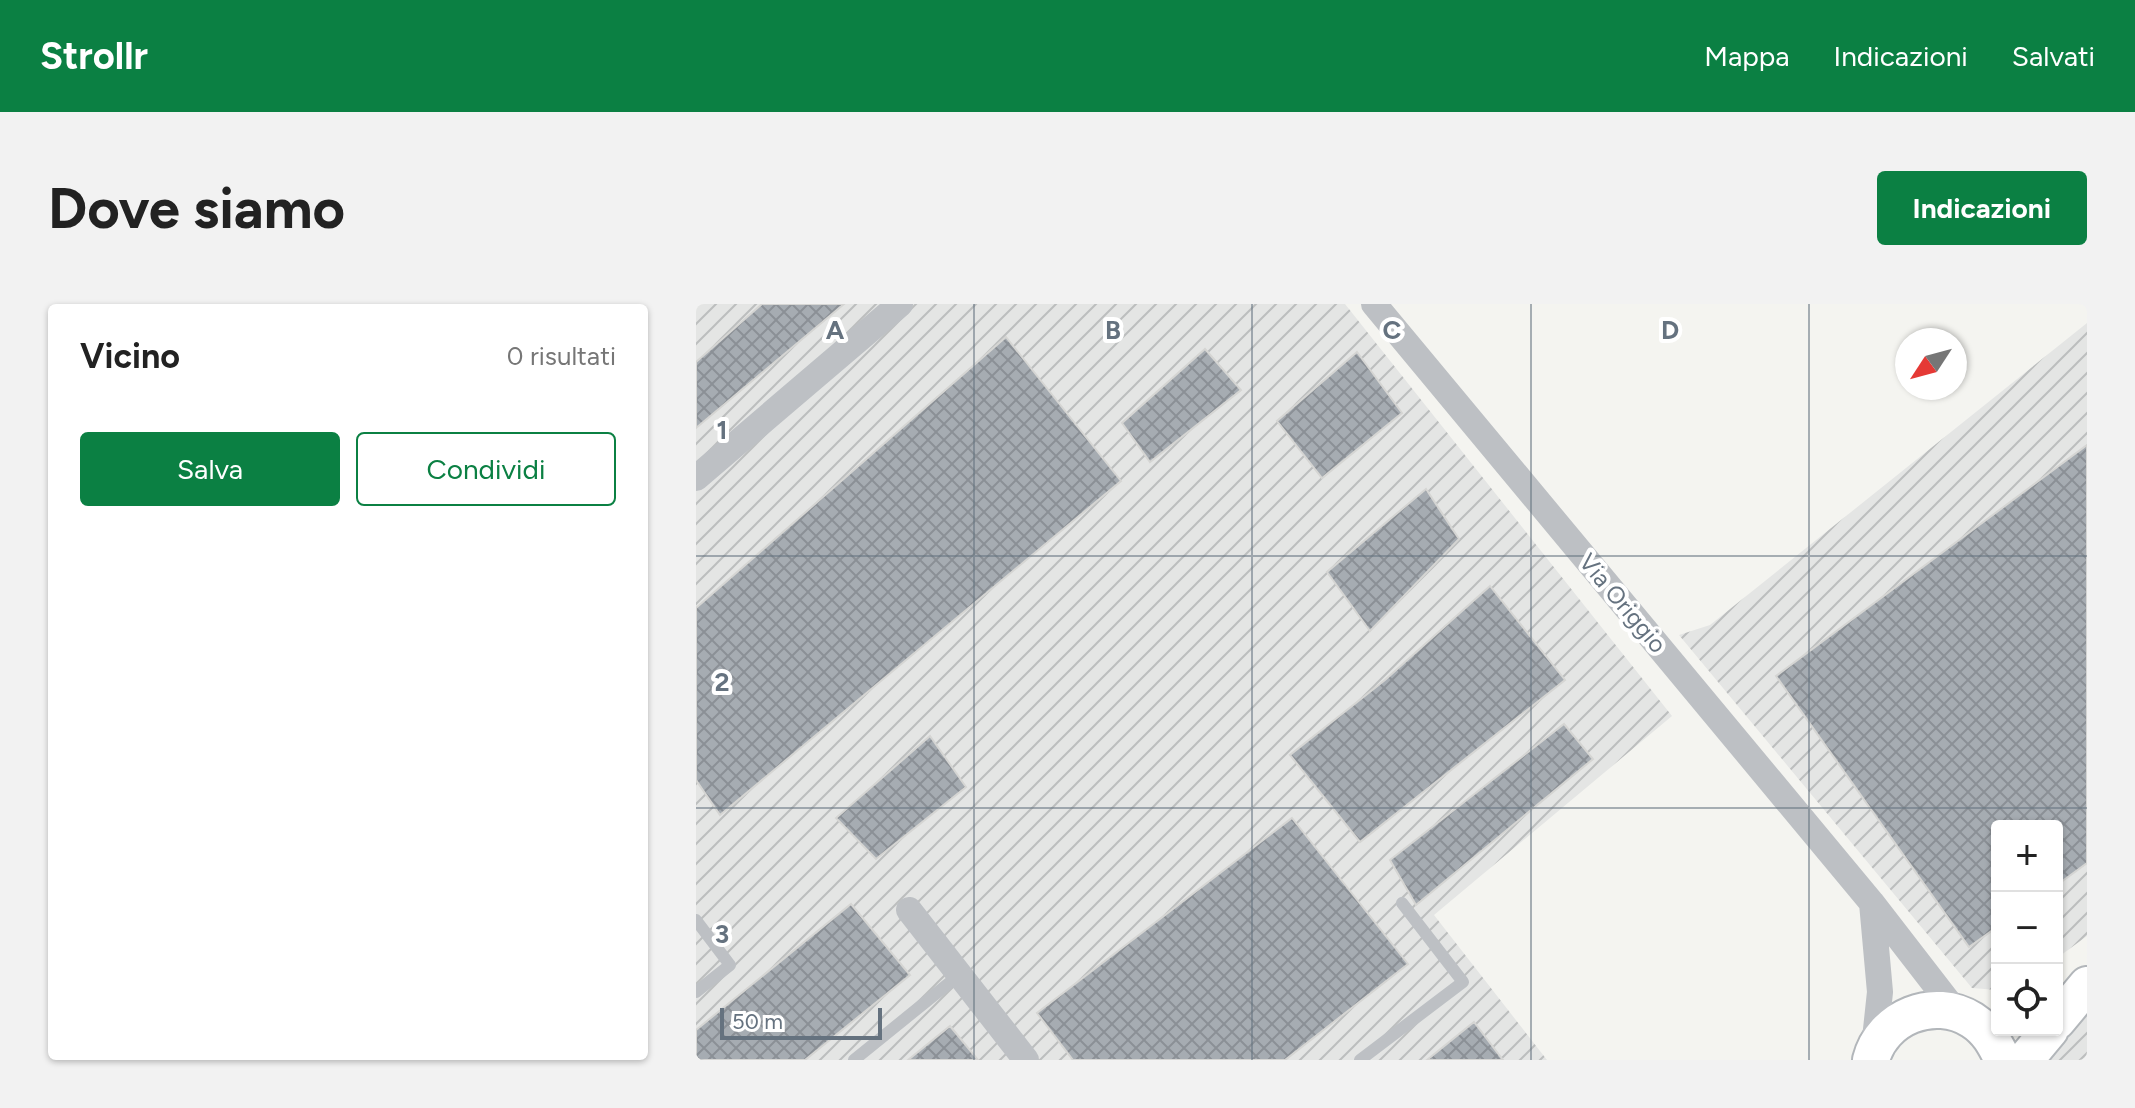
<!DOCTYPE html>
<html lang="it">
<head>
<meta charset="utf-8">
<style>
	:root { --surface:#fff; --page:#f2f2f2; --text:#222; --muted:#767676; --line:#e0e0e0; --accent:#0b8043 }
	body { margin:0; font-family:Figtree,sans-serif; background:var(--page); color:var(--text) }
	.controls { position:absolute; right:24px; bottom:24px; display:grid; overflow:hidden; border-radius:8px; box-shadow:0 2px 6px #0004 }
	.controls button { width:72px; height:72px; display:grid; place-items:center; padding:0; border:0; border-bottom:2px solid var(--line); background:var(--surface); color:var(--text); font:40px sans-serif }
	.compass { position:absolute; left:1199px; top:24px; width:72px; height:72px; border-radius:50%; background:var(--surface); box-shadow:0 2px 6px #0004; rotate:234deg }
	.scale { position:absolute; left:24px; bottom:20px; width:162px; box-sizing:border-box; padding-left:8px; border:4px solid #65727f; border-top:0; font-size:22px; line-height:28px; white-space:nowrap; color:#65727f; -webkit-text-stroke:6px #fff; paint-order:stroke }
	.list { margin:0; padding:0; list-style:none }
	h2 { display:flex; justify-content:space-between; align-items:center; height:104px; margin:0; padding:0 32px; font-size:34px }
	h2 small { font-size:26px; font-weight:400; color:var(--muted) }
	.actions { display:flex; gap:16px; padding:24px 32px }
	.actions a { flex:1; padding:18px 0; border:2px solid var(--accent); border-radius:8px; text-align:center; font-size:28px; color:var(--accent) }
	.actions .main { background:var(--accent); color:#fff }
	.icon { flex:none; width:44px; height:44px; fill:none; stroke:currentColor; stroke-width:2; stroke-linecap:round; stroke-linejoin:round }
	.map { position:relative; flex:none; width:1391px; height:756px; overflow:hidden; border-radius:8px }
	header { display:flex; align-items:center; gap:48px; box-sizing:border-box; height:112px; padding:0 40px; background:var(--accent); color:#fff }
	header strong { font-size:38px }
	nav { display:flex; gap:44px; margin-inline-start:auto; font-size:28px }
	.intro { display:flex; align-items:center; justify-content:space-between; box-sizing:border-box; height:192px; padding:0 48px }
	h1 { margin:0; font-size:56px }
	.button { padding:20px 36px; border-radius:8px; background:var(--accent); color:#fff; font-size:28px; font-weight:700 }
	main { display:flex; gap:48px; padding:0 48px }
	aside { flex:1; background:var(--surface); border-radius:8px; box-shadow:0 2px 6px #0004 }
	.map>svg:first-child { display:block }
	.industrial { fill:url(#industrial-furrows) }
	.building { fill:url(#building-cross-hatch); stroke:#d5d5d3; stroke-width:2 }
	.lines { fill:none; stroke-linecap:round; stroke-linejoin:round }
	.secondary-casing { stroke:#b2b6ba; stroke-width:40 }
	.lane { stroke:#bdc0c4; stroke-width:12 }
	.street { stroke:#bdc0c4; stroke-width:26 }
	.secondary { stroke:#fff; stroke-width:36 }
	.grid { fill:none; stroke:#65727f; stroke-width:2; stroke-opacity:0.55 }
	.labels { text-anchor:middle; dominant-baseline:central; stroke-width:8; stroke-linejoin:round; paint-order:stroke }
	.street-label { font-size:24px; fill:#65727f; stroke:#fff }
	.grid-label { font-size:26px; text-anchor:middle; font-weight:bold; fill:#65727f; stroke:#fff; stroke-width:8; stroke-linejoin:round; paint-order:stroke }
</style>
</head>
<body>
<header>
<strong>Strollr</strong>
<nav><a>Mappa</a><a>Indicazioni</a><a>Salvati</a></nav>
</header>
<div class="intro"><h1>Dove siamo</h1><a class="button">Indicazioni</a></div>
<main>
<aside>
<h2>Vicino<small>0 risultati</small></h2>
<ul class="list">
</ul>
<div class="actions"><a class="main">Salva</a><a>Condividi</a></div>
</aside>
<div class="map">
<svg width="1391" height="756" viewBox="0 0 1391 756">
	<defs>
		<pattern id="industrial-furrows" width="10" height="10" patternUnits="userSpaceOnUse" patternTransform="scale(2)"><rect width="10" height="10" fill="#e4e5e4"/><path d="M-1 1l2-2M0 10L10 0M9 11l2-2" fill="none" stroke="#bcbebe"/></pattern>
		<pattern id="building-cross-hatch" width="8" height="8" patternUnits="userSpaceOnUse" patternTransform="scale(2)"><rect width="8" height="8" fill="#a6acb2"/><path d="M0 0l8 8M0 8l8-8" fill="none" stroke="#8b9096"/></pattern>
	</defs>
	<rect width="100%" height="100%" fill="#f4f4f0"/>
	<path class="industrial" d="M0,0h649l327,412 -238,199 113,145h-851z
		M1391,19v613l-30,22v-132h-60v164l-25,-2 -293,-353 31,-10z
		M1391,712v44h-42l18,-25z"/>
	<path class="building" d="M66,0h82l-148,124v-66z
		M310,33l115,144 -401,334 -24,-35v-172z
		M509,45l36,41 -91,72 -28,-39z
		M661,48l45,61 -80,65 -45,-57z
		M1391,141v418l-30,22v-59h-60v101l-28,20 -193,-271z
		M730,185l33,50 -89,92 -43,-59z
		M794,282l75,94 -205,162 -70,-87 95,-75z
		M868,420l29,35 -177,146 -26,-45z
		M234,432l36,51 -90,72 -40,-41z
		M596,514l116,146 -123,96h-212l-36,-47z
		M155,600l59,71 -105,85h-109v-30z
		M778,718l29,38h-76z
		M254,722l28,34h-70z"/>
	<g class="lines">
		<defs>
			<path id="secondary" d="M1361,717l30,-36
				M1175,756c11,-43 63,-64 101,-40 16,10 23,24 31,40
				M1329,756l25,-30"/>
		</defs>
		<use href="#secondary" class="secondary-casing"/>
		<path class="lane" d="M0,616l34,45 -34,27
			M158,756l105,-85
			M664,756l103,-78 -61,-79"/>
		<path class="street" d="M678,0l498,599 85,110
			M0,174l204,-174
			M1176,599l8,89 -6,56
			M213,606l117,150"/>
		<use href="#secondary" class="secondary"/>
	</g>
	<path class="grid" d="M278,0v756M556,0v756M835,0v756M1113,0v756M0,252h1391M0,504h1391"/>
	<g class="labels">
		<g class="street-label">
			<text transform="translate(927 299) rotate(50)">Via Origgio</text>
		</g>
	</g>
	<g class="grid-label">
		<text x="139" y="35">A</text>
		<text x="417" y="35">B</text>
		<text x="696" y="35">C</text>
		<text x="974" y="35">D</text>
		<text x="26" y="135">1</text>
		<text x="26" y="387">2</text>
		<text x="26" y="639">3</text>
	</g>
</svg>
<div class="controls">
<button>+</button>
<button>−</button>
<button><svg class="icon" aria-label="locate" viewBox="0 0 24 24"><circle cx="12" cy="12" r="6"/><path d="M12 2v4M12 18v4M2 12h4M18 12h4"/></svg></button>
</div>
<svg class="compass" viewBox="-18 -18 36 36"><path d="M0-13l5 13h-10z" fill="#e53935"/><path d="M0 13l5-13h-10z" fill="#767676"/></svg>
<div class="scale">50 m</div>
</div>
</main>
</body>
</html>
